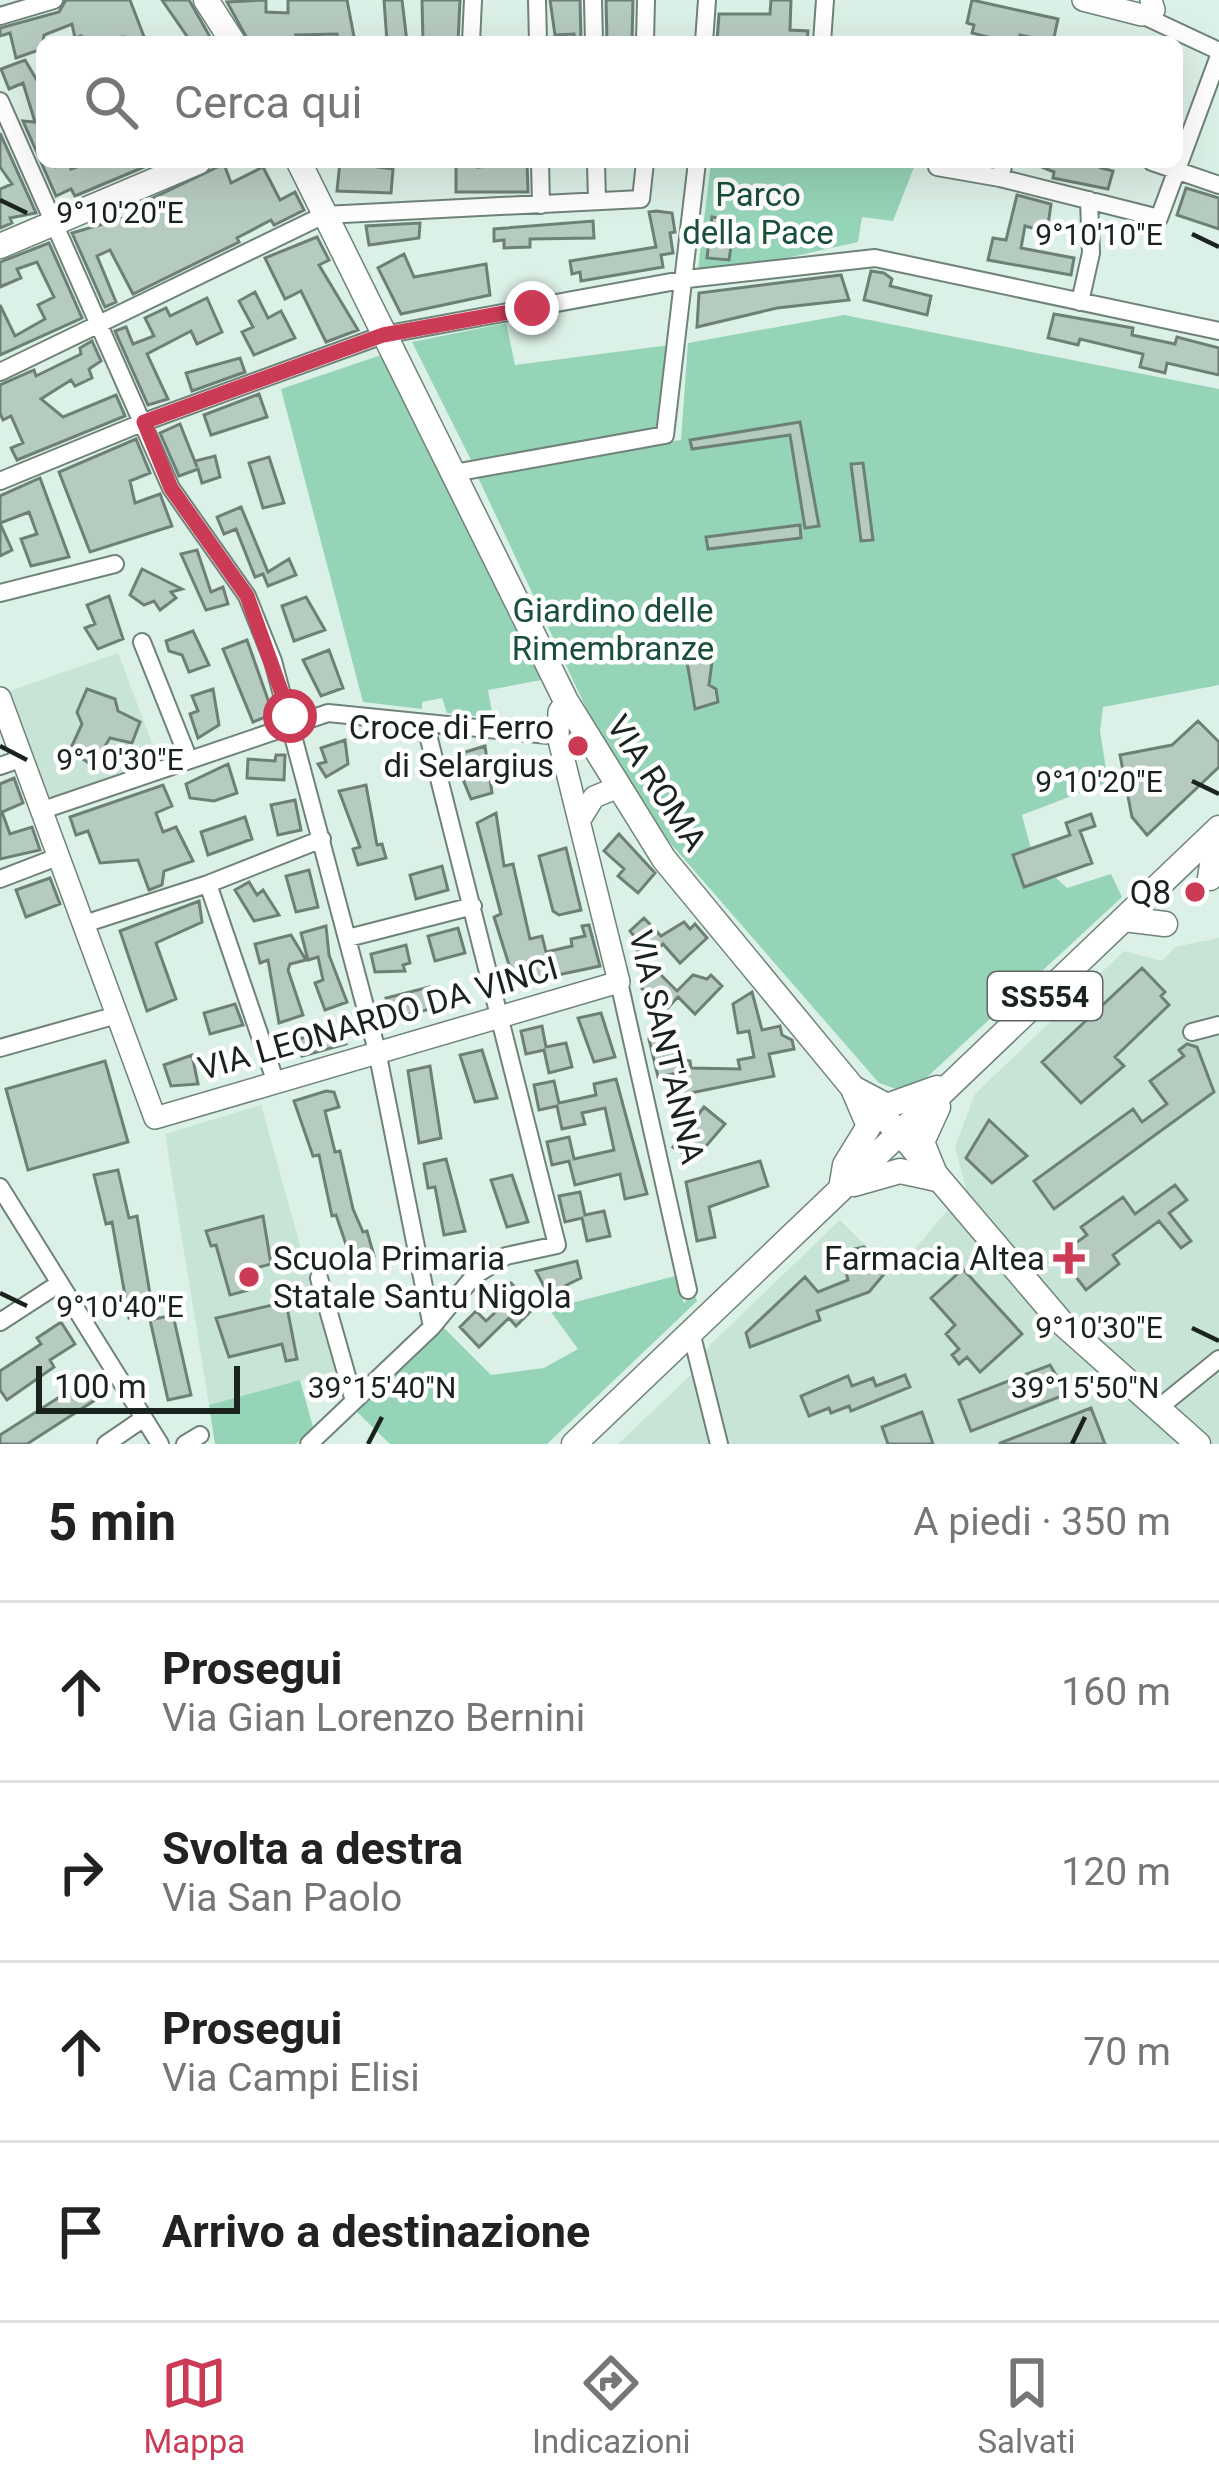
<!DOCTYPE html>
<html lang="it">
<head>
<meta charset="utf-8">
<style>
	:root { --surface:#fff; --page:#f2f2f2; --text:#222; --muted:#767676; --line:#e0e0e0; --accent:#cc3b56 }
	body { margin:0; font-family:Roboto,sans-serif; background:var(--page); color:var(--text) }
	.scale { position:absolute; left:36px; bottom:30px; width:204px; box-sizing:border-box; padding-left:12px; border:6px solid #1b231f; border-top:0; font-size:33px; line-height:42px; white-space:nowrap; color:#1b231f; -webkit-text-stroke:9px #fff; paint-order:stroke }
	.stop { position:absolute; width:36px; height:36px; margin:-27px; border:9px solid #cc3b56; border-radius:50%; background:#fff }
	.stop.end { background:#cc3b56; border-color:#fff; box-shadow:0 3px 12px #0008 }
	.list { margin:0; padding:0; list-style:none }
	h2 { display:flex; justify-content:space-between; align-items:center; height:156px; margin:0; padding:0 48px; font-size:51px }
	h2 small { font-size:39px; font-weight:400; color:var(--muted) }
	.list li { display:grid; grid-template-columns:78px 1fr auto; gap:36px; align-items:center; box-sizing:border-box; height:180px; padding:0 48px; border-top:3px solid var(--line) }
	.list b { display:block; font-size:45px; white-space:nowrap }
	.list p { margin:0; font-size:39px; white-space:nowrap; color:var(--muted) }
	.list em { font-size:39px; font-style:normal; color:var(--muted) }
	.icon { flex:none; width:66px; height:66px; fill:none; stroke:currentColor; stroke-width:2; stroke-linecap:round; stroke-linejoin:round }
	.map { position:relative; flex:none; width:1219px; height:1444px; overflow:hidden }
	.search { position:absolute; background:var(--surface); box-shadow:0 12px 48px #0002; left:36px; right:36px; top:36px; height:132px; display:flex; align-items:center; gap:30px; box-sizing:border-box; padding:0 42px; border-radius:18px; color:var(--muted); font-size:45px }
	.sheet { height:876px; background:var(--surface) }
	nav { display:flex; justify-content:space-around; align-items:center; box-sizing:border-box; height:168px; border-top:3px solid var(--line); background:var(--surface); font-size:33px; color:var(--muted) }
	nav a { display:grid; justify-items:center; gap:6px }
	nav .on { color:var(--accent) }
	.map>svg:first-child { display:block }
	.built { fill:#c7e4d6 }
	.green { fill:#96d4b7 }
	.building { fill:#b6cbc0; stroke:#6d8076; stroke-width:3 }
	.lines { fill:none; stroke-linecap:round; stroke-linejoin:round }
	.minor-casing { stroke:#708379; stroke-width:20 }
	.tertiary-casing { stroke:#708379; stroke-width:24 }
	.secondary-casing { stroke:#708379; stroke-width:27 }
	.primary-casing { stroke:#708379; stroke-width:27 }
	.minor { stroke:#fff; stroke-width:16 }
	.tertiary { stroke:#fff; stroke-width:21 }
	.secondary { stroke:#fff; stroke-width:24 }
	.primary { stroke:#fff; stroke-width:24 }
	.route { stroke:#cc3b56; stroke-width:15 }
	.ticks { fill:none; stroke:#1b231f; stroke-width:4.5 }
	.poi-dot { fill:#cc3b56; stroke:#fff; stroke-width:4.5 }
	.labels { text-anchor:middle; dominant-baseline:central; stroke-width:9; stroke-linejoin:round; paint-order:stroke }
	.shield { fill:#fff; stroke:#5f6562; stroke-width:3 }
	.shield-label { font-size:30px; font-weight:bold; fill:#1b231f }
	.park-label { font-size:33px; fill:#1a4f3a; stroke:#fff }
	.poi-label { font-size:33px; fill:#1b231f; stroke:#fff; text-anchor:end }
	.street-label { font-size:33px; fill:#1b231f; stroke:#fff }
	.ticks-label { font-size:30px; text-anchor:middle; fill:#1b231f; stroke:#fff; stroke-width:9; stroke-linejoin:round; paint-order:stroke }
</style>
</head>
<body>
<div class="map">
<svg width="1219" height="1444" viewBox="0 0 1219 1444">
	<rect width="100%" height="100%" fill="#dbf0e6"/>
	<path class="built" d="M118,653l40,106 -108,40 -43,-107z
		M1219,938v506h-601l74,-70 18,-29 130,-125 54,54 72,-86 -11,-41 20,-53 149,-143 38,10 13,-14z
		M261,1105l74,266 -126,34 -44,-271z"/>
	<path class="green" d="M711,162h205l-23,59 -31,-4 -4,25 -161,36z
		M844,315l375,74v296l-116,22 -3,24 8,51 -86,33 9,34 -18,7 11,31 30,-11 13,12 44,-14 11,23 -196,181 -27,12 -20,-7 -208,-239 -70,-104 -125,-267 205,-33 7,-97z
		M506,323l9,42 155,-20 -11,89 -185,32 -62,-124z
		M384,354l163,325 -59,11 5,28 -46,-5 -5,-15 -20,4v7l-59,-7 -82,-313z
		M675,1276l9,27 10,-10 3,8 -150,143h-157l-35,-34 86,-85 50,50 53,-7 34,-19 -29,-40z
		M300,1380l13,47 -17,17h-81l-6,-39z"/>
	<path class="building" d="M66,0h64l16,42h-21l-1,-5 -42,5 -1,-6 -6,2 -3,-14 -28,11 -2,14 -26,9 -6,-25 -10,3v-8l59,-16z
		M162,0h27l24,42h-22z
		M266,0v12l22,1v-13h59l8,42h-17l-1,-8 -41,1 3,7h-50l-22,-40z
		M384,0h18l5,42h-20z
		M422,0h38l-2,42h-35z
		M550,0h30l1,42h-6l-1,-8 -19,1z
		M606,0h27l-1,42h-25z
		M771,0h20l-1,30 18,1 -1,11h-90l2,-28h51z
		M972,0l86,19 -5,23 -33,-7 -2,7h-32l2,-5 -16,-4 2,-8 -7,-2z
		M25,60l17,29v73l13,5 13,-5 3,7 19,-7h66l-81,34 -4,-7 -15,7 -33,-75 12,1 -12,-39 -14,6 -8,-20z
		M0,133l36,80 -26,5 2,5 -12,5v-39l12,-5 -12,-17z
		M340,162l53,7 -2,24 -54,-2z
		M456,162h22v5l49,-5 1,30h-72z
		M1030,162h73l-2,6 12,3 -5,18 -55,-11 1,-6z
		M224,164l7,19 32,-16 17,33 15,-8 9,18 -30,15 -3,-5 -34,18 2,4 -106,52 -23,-44 -13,6 19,46 -11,5 -33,-74 62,-18 -2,-7z
		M1186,188l33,10v31l-42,-14z
		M1017,195l34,9 -4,28 -22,-6 -4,22 53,10 -3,17 -83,-15 5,-22 13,2z
		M656,211l16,2 3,19 -5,1 3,20 -12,2 2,12 -82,14 -1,-9 -8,2 -2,-13 86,-14 -7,-35z
		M712,217l23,3 -6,40 -22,-2z
		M593,221l1,17 -64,1v8l-26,1v-8l-10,1v-12z
		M420,223l-1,15 -50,7 -3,-19z
		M317,237l12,23 -10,5 39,65 -32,12 -25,-51 -16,8 -20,-41z
		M49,243l33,75 -82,37v-50l15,31 30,-17 -7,-14 16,-8 -17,-35 -20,7 4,9 -21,9v-25z
		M404,254l10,23 72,-13 4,31 -89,19 -23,-46z
		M871,271l13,2 8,6 -2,7 41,10 -4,19 -63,-15z
		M841,275l8,25 -72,8 -80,19 2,-34z
		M255,292l13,26 13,-7 14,27 -41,17 -12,-23 11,-5 -14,-26z
		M207,298l15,34 -25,12 -6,-13 -44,23 21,45 -20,6 -33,-74 11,-4 7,17 21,-8 -9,-18 21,-10 4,8z
		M1054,314l79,14 -1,7 43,9 2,-7 42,11v27l-52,-12 -2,10 -25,-6 3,-13 -63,-15 -2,6 -30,-7z
		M92,341l9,20 -12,8 3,9 -17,8 -4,-6 -30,19 22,18 53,-22 9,21 -108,44 -6,-12 12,-5 -12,-27 -8,4 -3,-7v-28l34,-15 2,6 45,-22 -1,-6z
		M240,358l5,14 -53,19 -6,-18z
		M259,394l8,23 -56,18 -7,-20z
		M800,422l19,104 -14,2 -15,-93 -98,14 -2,-9z
		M180,424l17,43 -2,-6 20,-5 5,21 -18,6 -4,-14 -19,7 -19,-43z
		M136,439l14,34 -20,8 5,22 25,-9 12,32 -82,26 -31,-80z
		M269,457l15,46 -21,5 -14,-45z
		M863,463l10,77 -12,1 -10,-77z
		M40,478l29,79 -38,9 -10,-27 16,-5 -8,-22 -29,11 12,27 -12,6v-60z
		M241,507l27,65 21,-13 7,16 -28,11 -5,-12 -8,3 -19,-48 -12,5 -7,-17z
		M800,525l1,13 -93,11 -2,-12z
		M197,550l14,42 12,-5 5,17 -22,6 -25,-56z
		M142,569l40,20 -11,3 5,6 -16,12 -6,-9 -10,4 -14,-10z
		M109,596l14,43 -25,10 -13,-21 10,-4 -8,-19z
		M306,597l19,33 -31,11 -12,-35z
		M193,631l16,34 -20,7 -7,-17 -13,-4 -3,-10z
		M247,640l26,74 -20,8 -30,-73z
		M704,647l8,15 -3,23 7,4 2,13 -23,7 -10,-59z
		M329,650l14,38 -22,8 -18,-36z
		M87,689l28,10 3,12 22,11 -8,21 -22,-5 -17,28 -23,-16 12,-26 -5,-12z
		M213,689l6,36 -21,13 -8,-24 8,-3 -6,-15z
		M1198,721l21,21v25l-72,68 -15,-18 -12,-62 52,-10z
		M345,740l3,24 -22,13 -8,-13 8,-2 -5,-14z
		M485,746l7,47 -21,6 -14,-34 8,-2 -3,-10z
		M276,755h9l-1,25 -37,-2 1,-19 27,2z
		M228,764l9,29 -23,8 -24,-3 -4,-14z
		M14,778l9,25 -21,9 8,22 22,-7 8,23 -40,9v-75z
		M163,785l9,21 -16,7 7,19 13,-5 17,34 -29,10 -2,14 -13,5 -11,-30 -38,3 -12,-32 -12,4 -6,-18z
		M366,785l11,60 5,-1 4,14 -28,7 -5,-16 7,-2 -21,-56z
		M295,800l6,30 -23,5 -7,-30z
		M496,813l8,53 9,-2 17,75 12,-3 4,16 26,-6 -1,-7 14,-3 -3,-10 7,-1 11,41 -85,18 -21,-67 7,-3 -24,-91z
		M1091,814l4,12 -15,5 12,32 -68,24 -11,-32 57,-20 -4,-12z
		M245,817l7,22 -44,16 -7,-23z
		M619,834l36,39 -17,20 -20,-17 6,-7 -20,-18z
		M566,848l15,62 -22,5 -6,-4 -14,-55z
		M442,866l6,24 -32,9 -6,-24z
		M309,870l9,37 -22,5 -10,-36z
		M50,878l10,26 -34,13 -10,-27z
		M249,882l8,13 6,-5 16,25 -25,6 -19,-31z
		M199,901l3,21 -46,21 20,56 -29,12 -27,-80z
		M644,918l17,18 23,-14 6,7 5,-5 12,14 -27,25 -17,-19 -17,16 -13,-15 5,-4 -8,-10z
		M326,926l3,29 18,47 -22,8 -10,-27 8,-3 -5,-23 -10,3 -7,-27z
		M458,928l7,25 -30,8 -7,-25z
		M291,935l15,25 -16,4 -2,6 15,45 -24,8 -11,-63 -8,3 -5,-19z
		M406,945l4,18 -7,2 2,6 -30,1 -4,-18z
		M651,965l26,26 16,-16 14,4 4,-4 11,11 -27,28 -17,-17 -16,17 -25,-32z
		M1142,968l23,24 -4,4 8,9 -54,52 9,9 -43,37 -39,-41z
		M429,987l5,21 -42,11 -6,-21z
		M752,992l10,38 18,-4 2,9 10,5 2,9 -25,5 5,22 -93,19 -4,-22 -19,4 -9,-38 12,-3 11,2 4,20 14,3 1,7 49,1 -2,-9 16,-3 -5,-26 -11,2 -5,-29z
		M235,1004l8,21 -33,9 -6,-21z
		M601,1013l14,44 -21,5 -16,-44z
		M542,1026l4,21 20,-4 6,24 -23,6 -5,-23 -18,4 -5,-23z
		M342,1027l4,17 -44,12 -3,-17z
		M1187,1044l10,3 17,45 -160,117 -20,-28 99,-72 9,13 25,-18 -17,-23 34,-25 -5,-6z
		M482,1050l15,48 -22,4 -15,-47z
		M192,1055l6,29 -27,2 -7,-21z
		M105,1061l23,81 -100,28 -22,-81z
		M430,1066l11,72 -22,5 -11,-72z
		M616,1079l31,115 -22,5 -5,-25 -45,11 -6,-24 -17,4 -5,-23 22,-5 5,22 40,-9 -9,-42 -23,5 3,11 -23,5 -5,-23 -18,4 -5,-25 20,-4 5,22 37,-8 -2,-11z
		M326,1091l8,1 5,15 -14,4 10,41 5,-1 13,58 10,23 4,-1 7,25 -22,6 -16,-47 -4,1 -13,-61 -6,1 -19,-55z
		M704,1107l21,17 -31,36 -21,-13z
		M989,1120l38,36 -35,27 -26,-25z
		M446,1159l19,72 -21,4 -9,-48 -7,1 -4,-24z
		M760,1161l8,25 -59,21 6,30 -18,4 -11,-59z
		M118,1170l11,48 8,-2 16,96 -24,6 -17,-96 -6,2 -12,-49z
		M512,1175l16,47 -21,5 -16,-47z
		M1175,1185l12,15 -18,13 22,28 -10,7 -22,-27 -46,34 6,9 -33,26 -27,-35 28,-20 -6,-8 42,-30 12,17z
		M580,1192l5,23 19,-4 6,25 -23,5 -5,-23 -17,4 -6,-26z
		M263,1216l8,48 -23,6 5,19 -23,6 -14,-50 -5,1 -5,-15z
		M864,1247l21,26 -16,19 -52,19 3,9 -70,27 -4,-14 59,-56 13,15 30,-12 -7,-28z
		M577,1261l4,17 -33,16 -12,-23z
		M963,1269l59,65 -42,38 -13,-15 -8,7 -7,-9 7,-6 -13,-15 9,-9 -24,-27z
		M511,1283l24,24 -19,19 -7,-8 -30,29 -19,-20 16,-16 10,10 16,-15 -7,-7z
		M286,1302l11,57 -11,2 -4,-17 -53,13 -13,-39z
		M173,1315l18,80 -23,5 -18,-80z
		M61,1322l14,22 -25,16 4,7 -47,33 -7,-10v-19l41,-27 -4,-6z
		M1050,1365l17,29 -96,37 -12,-31z
		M94,1375l12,18 -79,51h-27v-9z
		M905,1375l5,12 -59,24 -2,-5 -18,7 -2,-5 -20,8 -8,-20 47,-20 4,10 21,-8 3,8z
		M1091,1408l14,36h-105v-1z
		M922,1412l11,32h-45l-6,-17z"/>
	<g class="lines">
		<defs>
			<path id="minor" d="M537,0l1,42
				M593,0l1,42
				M1142,15l77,36
				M0,16l54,-16
				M471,42l2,-42
				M645,42l1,-42
				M704,42l3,-42
				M822,42l3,-42
				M0,101l171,387 76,108 26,65 104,390 55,276
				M540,162l1,43
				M596,162l1,39
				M1152,162l67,23
				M937,167l63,11 4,-16
				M1000,178l159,40 60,-162
				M1080,302l11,-49 -2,-53
				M0,372l324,-157 317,-16 4,-37
				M454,473l211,-38 32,-273
				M0,481l144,-59 239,-87 304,-56 188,-21 344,73
				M0,593l115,-29
				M142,642l47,118
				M0,766l23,-8
				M43,810l285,-97 230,23
				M0,879l60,-23
				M208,884l68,199
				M84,924l124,-40 114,-45
				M348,938l125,-32
				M619,982l69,308
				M1192,1032l27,-7
				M0,1048l117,-33
				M0,1187l160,257
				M319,1278l35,123
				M0,1322l60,-39
				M691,1332l28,112
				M1156,1410l63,-51
				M106,1444l38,-26
				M185,1444l15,-9
				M309,1444l123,-117 42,-51 32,-20 51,-11 -131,-518"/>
			<path id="tertiary" d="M1083,0l59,15 12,-5 -3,-10
				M0,698l155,420 464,-136 -61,-246 1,-24 7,-11
				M581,818l13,-21 22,-9"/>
			<path id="secondary" d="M206,0l27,42
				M299,162l267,539 98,158 189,229 48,46 160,188 137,122
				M0,246l198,-84"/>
			<path id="primary" d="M1210,878l7,-47
				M1124,919l41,5
				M853,1088l34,18 50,-18
				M937,1179l-15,-37 16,-35
				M854,1184l46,-13 37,8
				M841,1189l4,-24 24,-39 -15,-35
				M574,1444l645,-616"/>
		</defs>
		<use href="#minor" class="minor-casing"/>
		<use href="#tertiary" class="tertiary-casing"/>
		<use href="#secondary" class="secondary-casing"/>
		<use href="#primary" class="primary-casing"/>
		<use href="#minor" class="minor"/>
		<use href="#tertiary" class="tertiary"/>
		<use href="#secondary" class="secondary"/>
		<use href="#primary" class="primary"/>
	</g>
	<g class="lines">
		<path class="route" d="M290,716l-43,-120 -76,-108 -27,-66 239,-87 149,-27"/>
	</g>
	<path class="ticks" d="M0,200l27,13M1192,234l27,13M0,746l27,14M1192,781l27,13M0,1293l27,13M1192,1328l27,13M368,1444l14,-27M1072,1444l13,-27"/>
	<g class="poi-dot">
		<circle cx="578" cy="746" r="12"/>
		<circle cx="1195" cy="892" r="12"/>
		<path d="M1063 1240h12v12h12v12h-12v12h-12v-12h-12v-12h12z"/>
		<circle cx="249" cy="1277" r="12"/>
	</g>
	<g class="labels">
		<rect class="shield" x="988" y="972" width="114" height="48" rx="9"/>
		<g class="shield-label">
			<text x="1045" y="996">SS554</text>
		</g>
		<g class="park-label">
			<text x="758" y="194">Parco<tspan x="758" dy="38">della Pace</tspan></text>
			<text x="613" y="610">Giardino delle<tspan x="613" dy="38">Rimembranze</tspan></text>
		</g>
		<g class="poi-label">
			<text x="554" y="727">Croce di Ferro<tspan x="554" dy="38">di Selargius</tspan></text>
			<text x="1171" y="892">Q8</text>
			<text x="273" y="1258" text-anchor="start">Scuola Primaria<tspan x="273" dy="38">Statale Santu Nigola</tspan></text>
			<text x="1045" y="1258">Farmacia Altea</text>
		</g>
		<g class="street-label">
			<text transform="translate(657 783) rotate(57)">VIA ROMA</text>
			<text transform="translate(378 1018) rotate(-16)">VIA LEONARDO DA VINCI</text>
			<text transform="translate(667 1047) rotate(77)">VIA SANT'ANNA</text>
		</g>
	</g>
	<g class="ticks-label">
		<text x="120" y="223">9°10'20"E</text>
		<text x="1099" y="245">9°10'10"E</text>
		<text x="120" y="770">9°10'30"E</text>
		<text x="1099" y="792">9°10'20"E</text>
		<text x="120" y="1317">9°10'40"E</text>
		<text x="1099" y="1338">9°10'30"E</text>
		<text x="382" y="1398">39°15'40"N</text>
		<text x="1085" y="1398">39°15'50"N</text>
	</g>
</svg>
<div class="scale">100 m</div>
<div class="stop" style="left:290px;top:716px"></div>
<div class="stop end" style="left:532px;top:308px"></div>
<div class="search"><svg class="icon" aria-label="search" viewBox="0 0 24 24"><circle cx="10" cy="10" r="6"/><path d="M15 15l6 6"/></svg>Cerca qui</div>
</div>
<section class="sheet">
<h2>5 min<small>A piedi · 350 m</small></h2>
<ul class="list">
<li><svg class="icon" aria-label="ahead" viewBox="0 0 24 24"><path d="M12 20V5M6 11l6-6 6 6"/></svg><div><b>Prosegui</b><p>Via Gian Lorenzo Bernini</p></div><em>160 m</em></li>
<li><svg class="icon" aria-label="right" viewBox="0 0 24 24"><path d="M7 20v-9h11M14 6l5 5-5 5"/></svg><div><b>Svolta a destra</b><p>Via San Paolo</p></div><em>120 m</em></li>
<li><svg class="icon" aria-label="ahead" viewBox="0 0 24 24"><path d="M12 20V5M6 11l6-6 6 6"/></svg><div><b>Prosegui</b><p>Via Campi Elisi</p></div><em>70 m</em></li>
<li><svg class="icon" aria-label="arrive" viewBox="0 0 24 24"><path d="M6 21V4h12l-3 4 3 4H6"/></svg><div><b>Arrivo a destinazione</b></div></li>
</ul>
</section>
<nav>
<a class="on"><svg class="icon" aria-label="map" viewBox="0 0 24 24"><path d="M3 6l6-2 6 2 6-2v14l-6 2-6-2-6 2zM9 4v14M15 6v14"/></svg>Mappa</a>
<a><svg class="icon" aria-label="directions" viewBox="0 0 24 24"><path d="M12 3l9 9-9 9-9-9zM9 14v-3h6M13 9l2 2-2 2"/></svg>Indicazioni</a>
<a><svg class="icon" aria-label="saved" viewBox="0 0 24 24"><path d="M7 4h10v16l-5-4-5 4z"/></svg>Salvati</a>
</nav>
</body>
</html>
